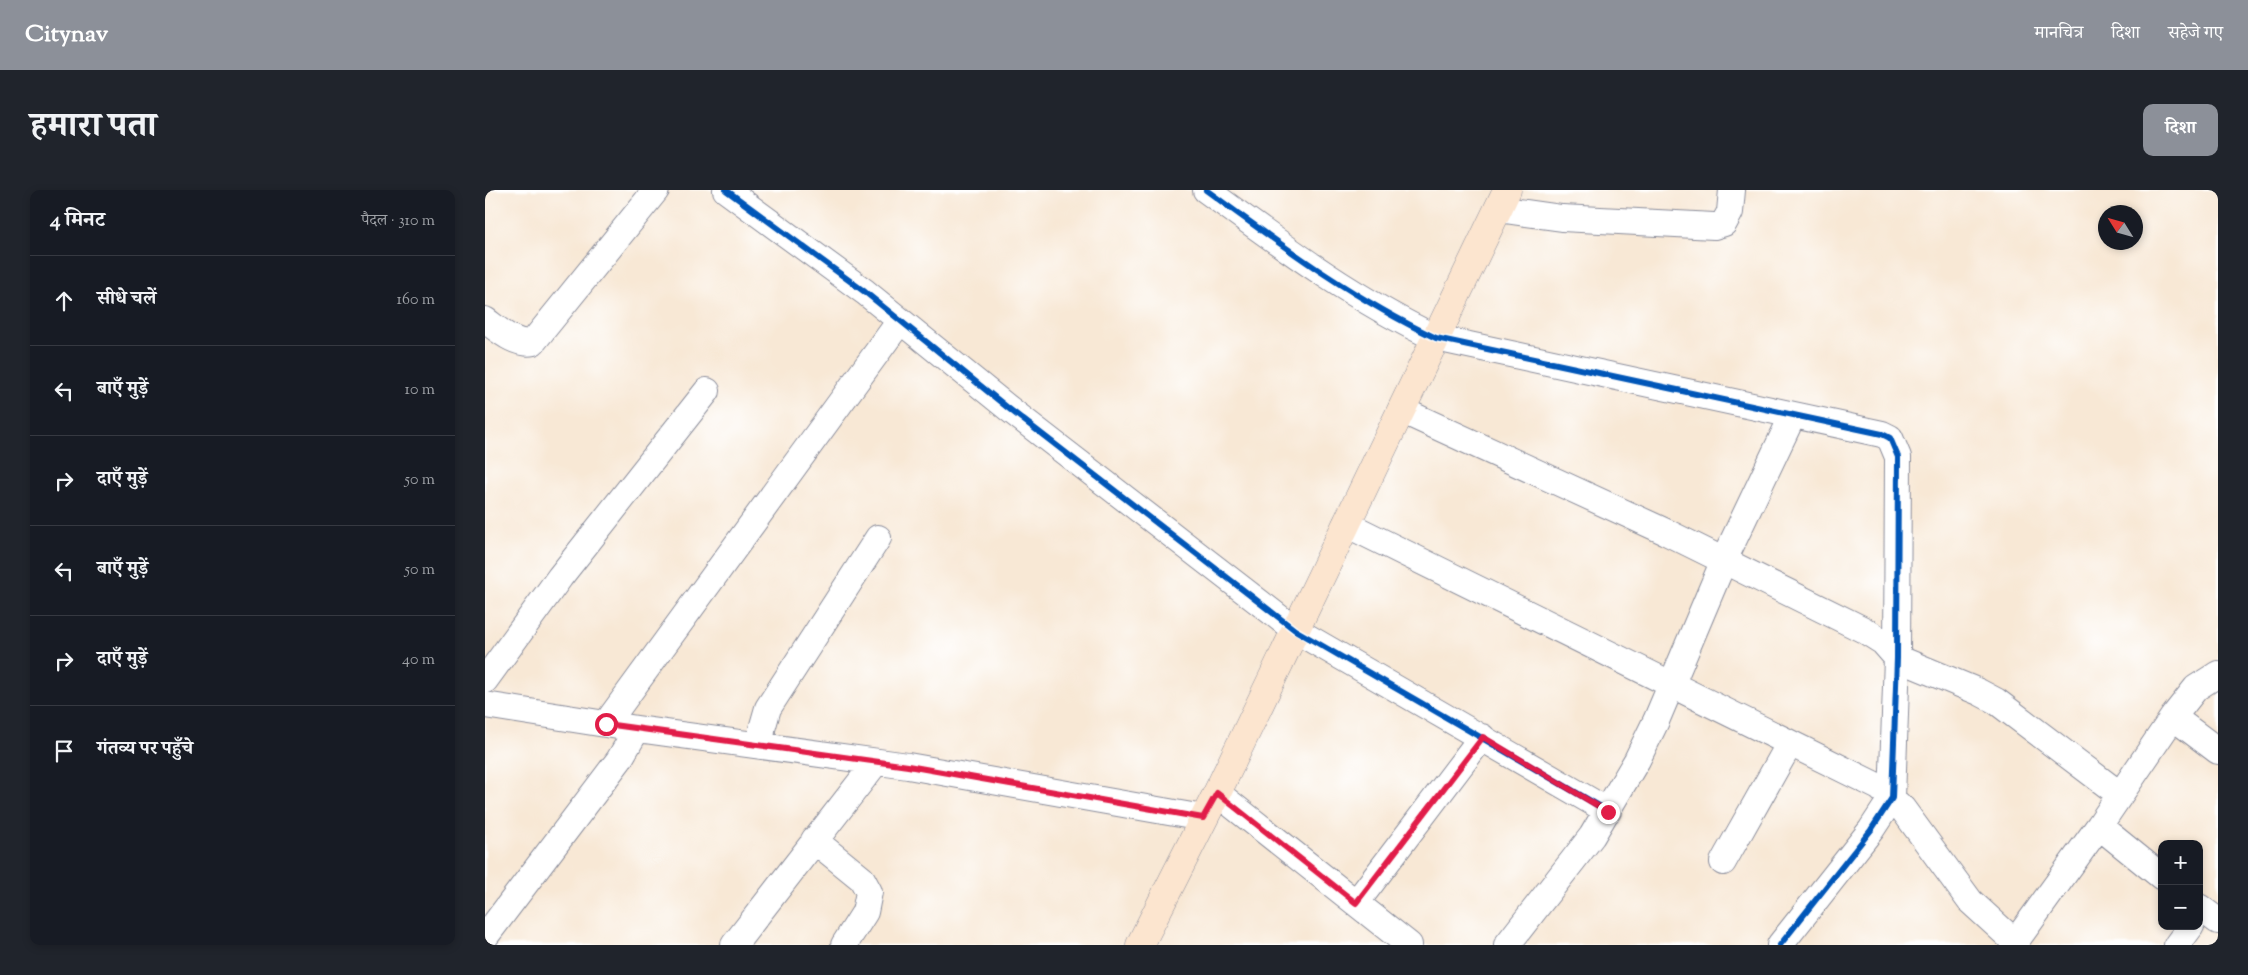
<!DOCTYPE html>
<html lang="hi">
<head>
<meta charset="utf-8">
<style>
	:root { --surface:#171b24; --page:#20242c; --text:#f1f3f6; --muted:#9ea1a6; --line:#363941; --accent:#8c9099 }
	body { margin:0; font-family:"Sorts Mill Goudy","Noto Serif Devanagari",serif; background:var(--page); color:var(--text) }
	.controls { position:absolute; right:15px; bottom:15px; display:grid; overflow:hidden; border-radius:10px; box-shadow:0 2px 8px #0003 }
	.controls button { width:45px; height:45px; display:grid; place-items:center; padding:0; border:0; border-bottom:1px solid var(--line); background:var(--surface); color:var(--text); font:25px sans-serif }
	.compass { position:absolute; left:1613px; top:15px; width:45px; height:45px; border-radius:50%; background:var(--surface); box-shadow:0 2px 8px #0003; rotate:307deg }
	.stop { position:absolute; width:15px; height:15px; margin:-11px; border:4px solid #e11d48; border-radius:50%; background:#fff }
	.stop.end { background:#e11d48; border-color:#fff; box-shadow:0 1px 5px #0008 }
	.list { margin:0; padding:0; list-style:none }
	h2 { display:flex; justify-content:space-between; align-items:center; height:65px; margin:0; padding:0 20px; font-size:21px }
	h2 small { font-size:16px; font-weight:400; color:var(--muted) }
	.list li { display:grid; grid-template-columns:32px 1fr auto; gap:15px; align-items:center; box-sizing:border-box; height:90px; padding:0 20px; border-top:1px solid var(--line) }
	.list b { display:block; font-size:19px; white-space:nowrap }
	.list em { font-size:16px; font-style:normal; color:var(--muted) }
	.icon { flex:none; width:28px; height:28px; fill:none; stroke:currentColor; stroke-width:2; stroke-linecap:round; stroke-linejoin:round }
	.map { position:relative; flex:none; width:1733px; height:755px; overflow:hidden; border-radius:10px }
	header { display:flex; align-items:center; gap:30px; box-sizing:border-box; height:70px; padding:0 25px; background:var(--accent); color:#fff }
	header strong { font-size:24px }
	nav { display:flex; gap:28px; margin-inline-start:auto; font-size:18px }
	.intro { display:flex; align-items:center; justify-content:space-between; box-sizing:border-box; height:120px; padding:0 30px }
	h1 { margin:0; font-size:35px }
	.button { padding:12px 22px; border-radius:10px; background:var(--accent); color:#fff; font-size:18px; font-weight:700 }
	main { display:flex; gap:30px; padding:0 30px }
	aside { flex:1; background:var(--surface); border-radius:10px; box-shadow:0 2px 8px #0003 }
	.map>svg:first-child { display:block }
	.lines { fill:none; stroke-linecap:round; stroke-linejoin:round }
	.street-casing { stroke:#8a8c9a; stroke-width:28 }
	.secondary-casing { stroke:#8a8c9a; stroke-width:29 }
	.street { stroke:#fff; stroke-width:26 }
	.secondary { stroke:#fce5cf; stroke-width:28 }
	.cycleway-casing { stroke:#fff; stroke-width:9 }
	.cycleway { stroke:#0057b8; stroke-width:6 }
	.route { stroke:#e11d48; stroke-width:6 }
</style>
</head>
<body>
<header>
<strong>Citynav</strong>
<nav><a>मानचित्र</a><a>दिशा</a><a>सहेजे गए</a></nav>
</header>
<div class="intro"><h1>हमारा पता</h1><a class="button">दिशा</a></div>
<main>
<aside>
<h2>4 मिनट<small>पैदल · 310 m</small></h2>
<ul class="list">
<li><svg class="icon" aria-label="ahead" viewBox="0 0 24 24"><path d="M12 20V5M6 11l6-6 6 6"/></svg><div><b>सीधे चलें</b></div><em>160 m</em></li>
<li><svg class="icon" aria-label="left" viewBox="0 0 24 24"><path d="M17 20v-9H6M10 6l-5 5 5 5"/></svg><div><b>बाएँ मुड़ें</b></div><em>10 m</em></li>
<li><svg class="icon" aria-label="right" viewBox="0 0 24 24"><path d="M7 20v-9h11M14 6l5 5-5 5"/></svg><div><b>दाएँ मुड़ें</b></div><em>50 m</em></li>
<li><svg class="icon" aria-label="left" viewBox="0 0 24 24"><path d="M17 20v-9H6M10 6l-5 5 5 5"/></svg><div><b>बाएँ मुड़ें</b></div><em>50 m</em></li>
<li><svg class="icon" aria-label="right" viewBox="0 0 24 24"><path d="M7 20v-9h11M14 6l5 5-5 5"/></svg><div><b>दाएँ मुड़ें</b></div><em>40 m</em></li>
<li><svg class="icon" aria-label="arrive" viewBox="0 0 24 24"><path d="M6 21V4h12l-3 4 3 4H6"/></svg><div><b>गंतव्य पर पहुँचे</b></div></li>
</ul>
</aside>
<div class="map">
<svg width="1733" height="755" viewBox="0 0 1733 755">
	<rect width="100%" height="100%" fill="#fff"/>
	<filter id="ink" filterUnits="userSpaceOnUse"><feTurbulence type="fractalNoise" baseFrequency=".02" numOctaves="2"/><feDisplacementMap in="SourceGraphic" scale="10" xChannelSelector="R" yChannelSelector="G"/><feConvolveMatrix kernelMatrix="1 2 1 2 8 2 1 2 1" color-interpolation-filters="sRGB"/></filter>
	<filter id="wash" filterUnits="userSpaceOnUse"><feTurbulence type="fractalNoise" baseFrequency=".0096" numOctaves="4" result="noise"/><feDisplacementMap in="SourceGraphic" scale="20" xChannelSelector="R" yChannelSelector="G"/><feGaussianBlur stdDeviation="1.12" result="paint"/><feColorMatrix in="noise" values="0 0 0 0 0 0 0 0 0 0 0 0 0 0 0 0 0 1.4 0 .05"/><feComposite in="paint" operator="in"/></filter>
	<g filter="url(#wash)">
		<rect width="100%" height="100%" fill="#f8e8d5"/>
	</g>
	<g filter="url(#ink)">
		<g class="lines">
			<defs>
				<path id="street" d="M241,0l139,102 143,116 287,222 313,181
					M721,0c74,54 147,109 230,148l446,96 8,4 8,19 -1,201 -5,140 -21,32 -91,115
					M1013,19l64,9 152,8 10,-3 6,-11 2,-22
					M0,130c14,10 31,26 48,22l123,-152
					M916,220l265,122 198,98 19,12 14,16 82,34 17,9 123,93
					M861,334l533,263 23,21 68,93 45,41
					M0,490l75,-103 147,-186
					M0,515l152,24 271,37 295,52
					M1688,527l45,34
					M121,534l294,-403
					M276,556l1,-17 6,-21 110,-170
					M732,603l192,152
					M1614,636l63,51
					M329,650l48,39 7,13 -4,20 -21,33
					M1238,672l67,-119
					M871,713l126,-166
					M1714,717l19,14
					M0,747l134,-177 18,-31
					M249,755l142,-183
					M1022,755l85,-109 45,-76 19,-39 68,-161 69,-145
					M1528,755l86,-119 74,-109 23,-29 22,-14
					M1692,755l14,-19"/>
				<path id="secondary" d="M655,755l77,-152 290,-603"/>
			</defs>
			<use href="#street" class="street-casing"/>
			<use href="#secondary" class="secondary-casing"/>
			<use href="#street" class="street"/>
			<use href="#secondary" class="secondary"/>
			<defs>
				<path id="cycleway" d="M241,0l139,102 143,116 287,222 313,181
					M721,0c74,54 147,109 230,148l446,96 8,4 8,19 -1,201 -5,140 -21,32 -91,115"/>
			</defs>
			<use href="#cycleway" class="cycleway-casing"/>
			<use href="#cycleway" class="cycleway"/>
		</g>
	</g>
	<g class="lines" filter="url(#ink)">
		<path class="route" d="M121,534l302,42 295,52 14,-25 139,110 127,-166 125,75"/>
	</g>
</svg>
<div class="controls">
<button>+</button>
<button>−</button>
</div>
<svg class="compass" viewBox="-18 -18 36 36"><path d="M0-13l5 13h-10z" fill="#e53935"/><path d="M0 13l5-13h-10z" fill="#9ea1a6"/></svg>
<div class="stop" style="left:121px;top:534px"></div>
<div class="stop end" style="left:1123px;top:622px"></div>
</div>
</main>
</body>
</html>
